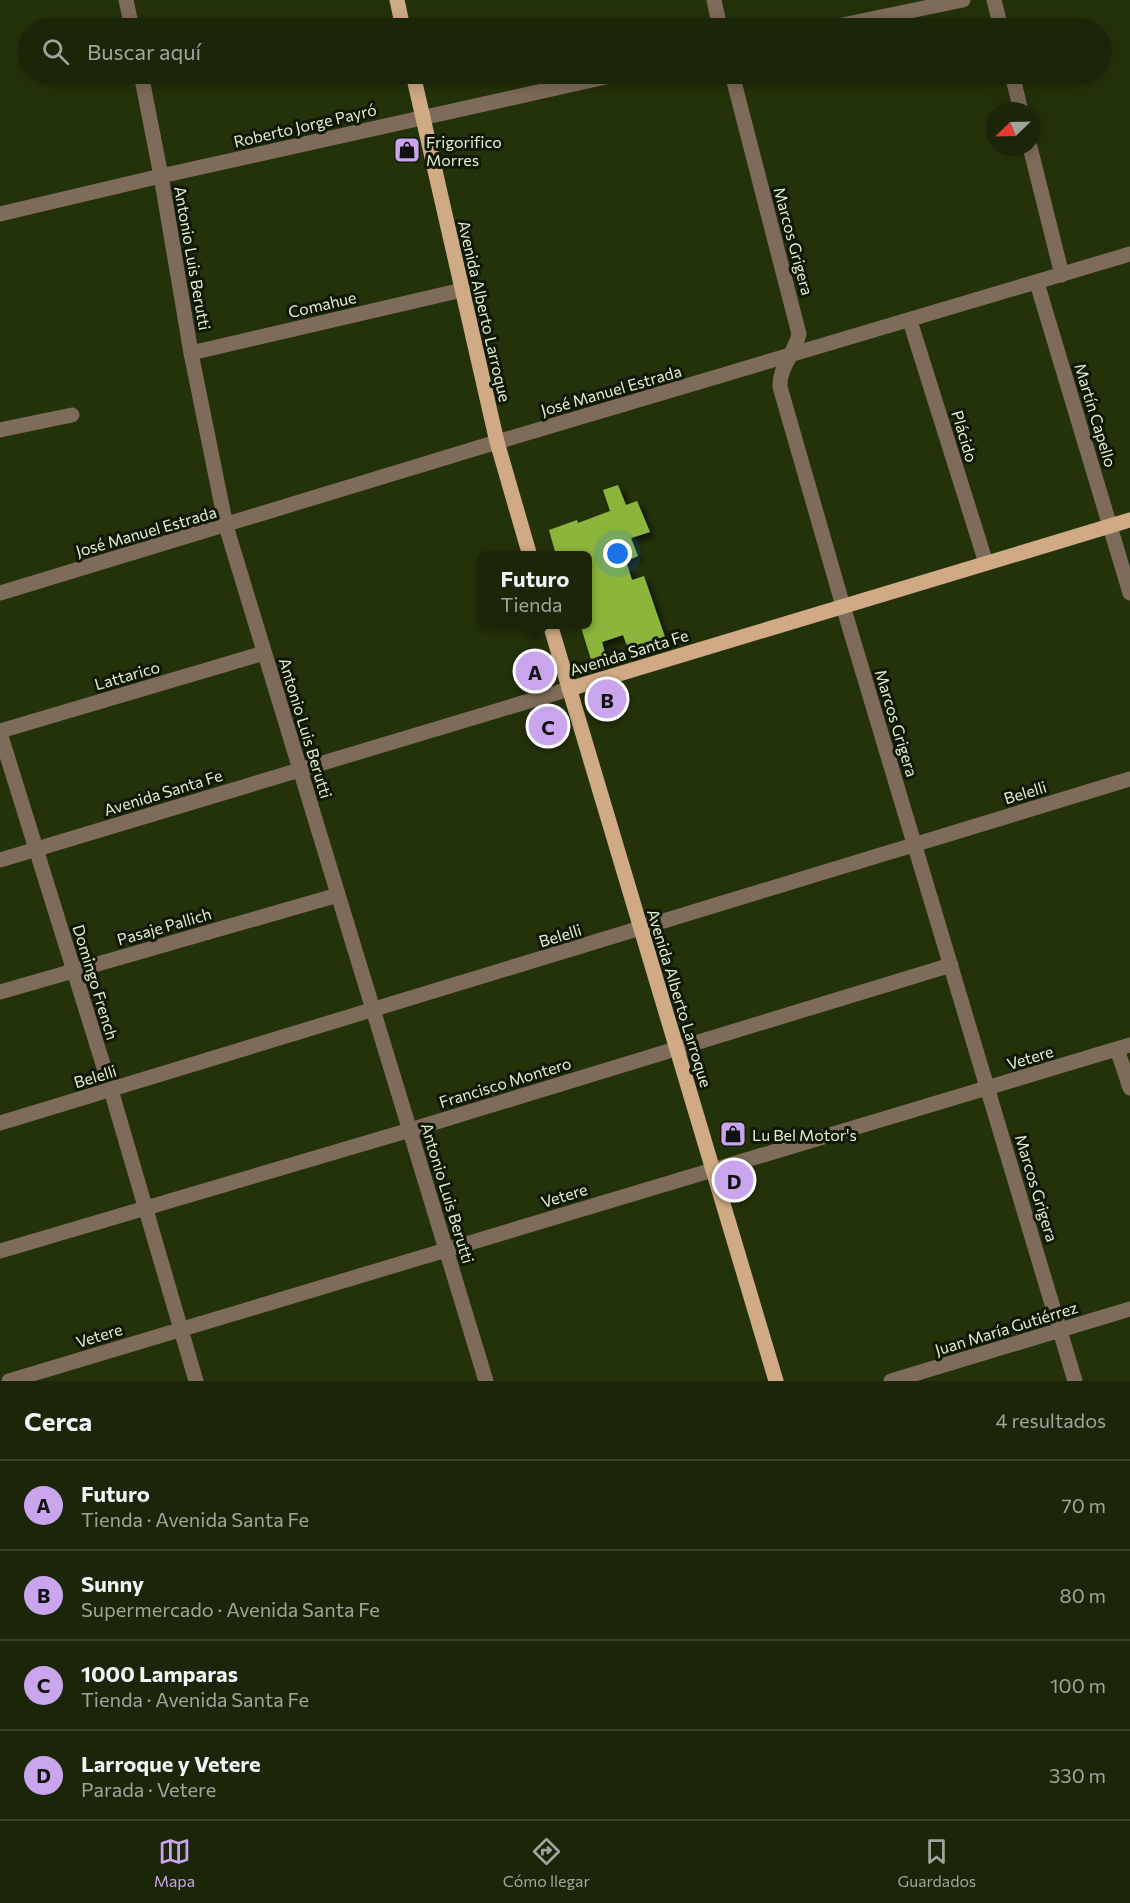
<!DOCTYPE html>
<html lang="es">
<head>
<meta charset="utf-8">
<style>
	:root { --surface:#1b2608; --page:#283216; --text:#f1f3f6; --muted:#a0a59c; --line:#394329; --accent:#c9a5ee }
	body { margin:0; font-family:Commissioner,sans-serif; background:var(--page); color:var(--text) }
	.compass { position:absolute; left:986px; top:102px; width:54px; height:54px; border-radius:50%; background:var(--surface); box-shadow:0 3px 15px #0003; rotate:247deg }
	.you { position:absolute; left:618px; top:554px; width:21px; height:21px; margin:-15px; border:4px solid #fff; border-radius:50%; background:#1a73e8; box-shadow:0 0 0 9px #1a73e833 }
	.badge { display:grid; place-items:center; width:39px; height:39px; border-radius:50%; background:var(--accent); color:#111; font-size:20px; font-weight:700 }
	.pin { position:absolute; translate:-50% -50%; border:3px solid #fff; box-shadow:0 2px 6px #0006 }
	.popup { position:absolute; left:478px; top:551px; width:114px; height:78px; box-sizing:border-box; display:grid; place-content:center; border-radius:9px; background:var(--surface); filter:drop-shadow(0 2px 4px #0005); font-size:20px; white-space:nowrap; color:var(--muted) }
	.popup b { font-size:22px; color:var(--text) }
	.popup::after { content:''; position:absolute; left:50%; top:100%; margin-left:-12px; border:12px solid transparent; border-top-color:var(--surface) }
	.list { margin:0; padding:0; list-style:none }
	h2 { display:flex; justify-content:space-between; align-items:center; height:78px; margin:0; padding:0 24px; font-size:26px }
	h2 small { font-size:20px; font-weight:400; color:var(--muted) }
	.list li { display:grid; grid-template-columns:39px 1fr auto; gap:18px; align-items:center; box-sizing:border-box; height:90px; padding:0 24px; border-top:2px solid var(--line) }
	.list b { display:block; font-size:22px; white-space:nowrap }
	.list p { margin:0; font-size:20px; white-space:nowrap; color:var(--muted) }
	.list em { font-size:20px; font-style:normal; color:var(--muted) }
	.icon { flex:none; width:33px; height:33px; fill:none; stroke:currentColor; stroke-width:2; stroke-linecap:round; stroke-linejoin:round }
	.map { position:relative; flex:none; width:1130px; height:1381px; overflow:hidden }
	.search { position:absolute; background:var(--surface); box-shadow:0 3px 15px #0003; left:18px; right:18px; top:18px; height:66px; display:flex; align-items:center; gap:15px; box-sizing:border-box; padding:0 21px; border-radius:33px; color:var(--muted); font-size:22px }
	.sheet { height:438px; background:var(--surface) }
	nav { display:flex; justify-content:space-around; align-items:center; box-sizing:border-box; height:84px; border-top:2px solid var(--line); background:var(--surface); font-size:16px; color:var(--muted) }
	nav a { display:grid; justify-items:center; gap:3px }
	nav .on { color:var(--accent) }
	.map>svg:first-child { display:block }
	.building { fill:#8cb63b; filter:url(#shadow) }
	.lines { fill:none; stroke-linecap:round; stroke-linejoin:round }
	.minor { stroke:#7e6b59; stroke-width:15 }
	.major { stroke:#cfaa84; stroke-width:15 }
	.labels { text-anchor:middle; dominant-baseline:central; stroke-width:6; stroke-linejoin:round; paint-order:stroke }
	.street-label { font-size:16px; fill:#e2eed2; stroke:#101804 }
	.poi-label { font-size:16px; fill:#e2eed2; stroke:#101804; text-anchor:start }
</style>
</head>
<body>
<div class="map">
<svg width="1130" height="1381" viewBox="0 0 1130 1381">
	<defs>
		<filter id="shadow"><feDropShadow dx="4.5" dy="4.5" stdDeviation="3" flood-color="#0009"/></filter>
	</defs>
	<rect width="100%" height="100%" fill="#24320a"/>
	<path class="building" d="M618,485l8,20 11,-4 13,31 -19,6 7,18 -12,5 6,19 12,-4 22,64 -36,14 -7,-19 -21,7 5,19 -14,5 -13,-42h8v-69h-32l-7,-25 28,-10 1,3 32,-12 -7,-21z"/>
	<g class="lines">
		<path class="minor" d="M126,0l6,28
			M714,0l6,28
			M994,0l7,28
			M828,28l135,-28
			M141,74l20,102 30,177 35,173 260,855
			M732,74l67,260c-4,19 -20,33 -19,53l63,219 232,775
			M1012,74l9,37
			M1030,147l32,128
			M0,214l161,-38 458,-102
			M1037,283l93,310
			M910,321l76,242
			M191,353l271,-63
			M0,430l72,-15
			M0,593l497,-151 633,-188
			M0,731l264,-78
			M0,733l111,357 85,291
			M0,860l569,-171
			M0,992l338,-97
			M1117,1049l13,39
			M0,1123l1130,-344
			M0,1251l410,-121 541,-165
			M9,1381l1121,-336
			M891,1381l239,-72"/>
		<path class="major" d="M397,0l6,28
			M413,74l84,368 33,114
			M550,624l226,757
			M569,689l561,-169"/>
	</g>
	<defs>
		<symbol id="shop-square" viewBox="-11 -11 22 22"><rect x="-9" y="-9" width="18" height="18" rx="4" fill="#c9a5ee" stroke="#101804"/><path d="M-5-2.5h2.3a2.7 3.5 0 0 1 5.4 0H5L5.5 6h-11ZM-1.5-2.5h3a1.5 2.3 0 0 0-3 0Z" fill="#111"/></symbol>
	</defs>
	<g fill-rule="evenodd">
		<use href="#shop-square" x="392" y="135" width="30" height="30"/>
		<use href="#shop-square" x="718" y="1119" width="30" height="30"/>
	</g>
	<g class="labels">
		<g class="street-label">
			<text transform="translate(305 125) rotate(-13)">Roberto Jorge Payró</text>
			<text transform="translate(794 241) rotate(75)">Marcos Grigera</text>
			<text transform="translate(193 258) rotate(80)">Antonio Luis Berutti</text>
			<text transform="translate(322 304) rotate(-13)">Comahue</text>
			<text transform="translate(485 311) rotate(77)">Avenida Alberto Larroque</text>
			<text transform="translate(611 390) rotate(-16)">José Manuel Estrada</text>
			<text transform="translate(1096 415) rotate(73)">Martín Capello</text>
			<text transform="translate(965 436) rotate(73)">Plácido</text>
			<text transform="translate(146 531) rotate(-16)">José Manuel Estrada</text>
			<text transform="translate(629 652) rotate(-17)">Avenida Santa Fe</text>
			<text transform="translate(127 675) rotate(-16)">Lattarico</text>
			<text transform="translate(897 723) rotate(73)">Marcos Grigera</text>
			<text transform="translate(306 728) rotate(73)">Antonio Luis Berutti</text>
			<text transform="translate(163 792) rotate(-17)">Avenida Santa Fe</text>
			<text transform="translate(1025 792) rotate(-17)">Belelli</text>
			<text transform="translate(164 926) rotate(-16)">Pasaje Pallich</text>
			<text transform="translate(560 935) rotate(-17)">Belelli</text>
			<text transform="translate(96 982) rotate(73)">Domingo French</text>
			<text transform="translate(680 998) rotate(73)">Avenida Alberto Larroque</text>
			<text transform="translate(1030 1057) rotate(-17)">Vetere</text>
			<text transform="translate(95 1076) rotate(-17)">Belelli</text>
			<text transform="translate(505 1082) rotate(-17)">Francisco Montero</text>
			<text transform="translate(1037 1188) rotate(73)">Marcos Grigera</text>
			<text transform="translate(448 1193) rotate(73)">Antonio Luis Berutti</text>
			<text transform="translate(564 1195) rotate(-17)">Vetere</text>
			<text transform="translate(1006 1328) rotate(-17)">Juan María Gutiérrez</text>
			<text transform="translate(99 1335) rotate(-17)">Vetere</text>
		</g>
		<g class="poi-label">
			<text x="426" y="141">Frigorifico<tspan x="426" dy="18">Morres</tspan></text>
			<text x="752" y="1134">Lu Bel Motor's</text>
		</g>
	</g>
</svg>
<svg class="compass" viewBox="-18 -18 36 36"><path d="M0-13l5 13h-10z" fill="#e53935"/><path d="M0 13l5-13h-10z" fill="#a0a59c"/></svg>
<div class="you"></div>
<div class="pin badge" style="left:535px;top:671px">A</div>
<div class="popup"><b>Futuro</b>Tienda</div>
<div class="pin badge" style="left:607px;top:699px">B</div>
<div class="pin badge" style="left:548px;top:726px">C</div>
<div class="pin badge" style="left:734px;top:1180px">D</div>
<div class="search"><svg class="icon" aria-label="search" viewBox="0 0 24 24"><circle cx="10" cy="10" r="6"/><path d="M15 15l6 6"/></svg>Buscar aquí</div>
</div>
<section class="sheet">
<h2>Cerca<small>4 resultados</small></h2>
<ul class="list">
<li><span class="badge">A</span><div><b>Futuro</b><p>Tienda · Avenida Santa Fe</p></div><em>70 m</em></li>
<li><span class="badge">B</span><div><b>Sunny</b><p>Supermercado · Avenida Santa Fe</p></div><em>80 m</em></li>
<li><span class="badge">C</span><div><b>1000 Lamparas</b><p>Tienda · Avenida Santa Fe</p></div><em>100 m</em></li>
<li><span class="badge">D</span><div><b>Larroque y Vetere</b><p>Parada · Vetere</p></div><em>330 m</em></li>
</ul>
</section>
<nav>
<a class="on"><svg class="icon" aria-label="map" viewBox="0 0 24 24"><path d="M3 6l6-2 6 2 6-2v14l-6 2-6-2-6 2zM9 4v14M15 6v14"/></svg>Mapa</a>
<a><svg class="icon" aria-label="directions" viewBox="0 0 24 24"><path d="M12 3l9 9-9 9-9-9zM9 14v-3h6M13 9l2 2-2 2"/></svg>Cómo llegar</a>
<a><svg class="icon" aria-label="saved" viewBox="0 0 24 24"><path d="M7 4h10v16l-5-4-5 4z"/></svg>Guardados</a>
</nav>
</body>
</html>
